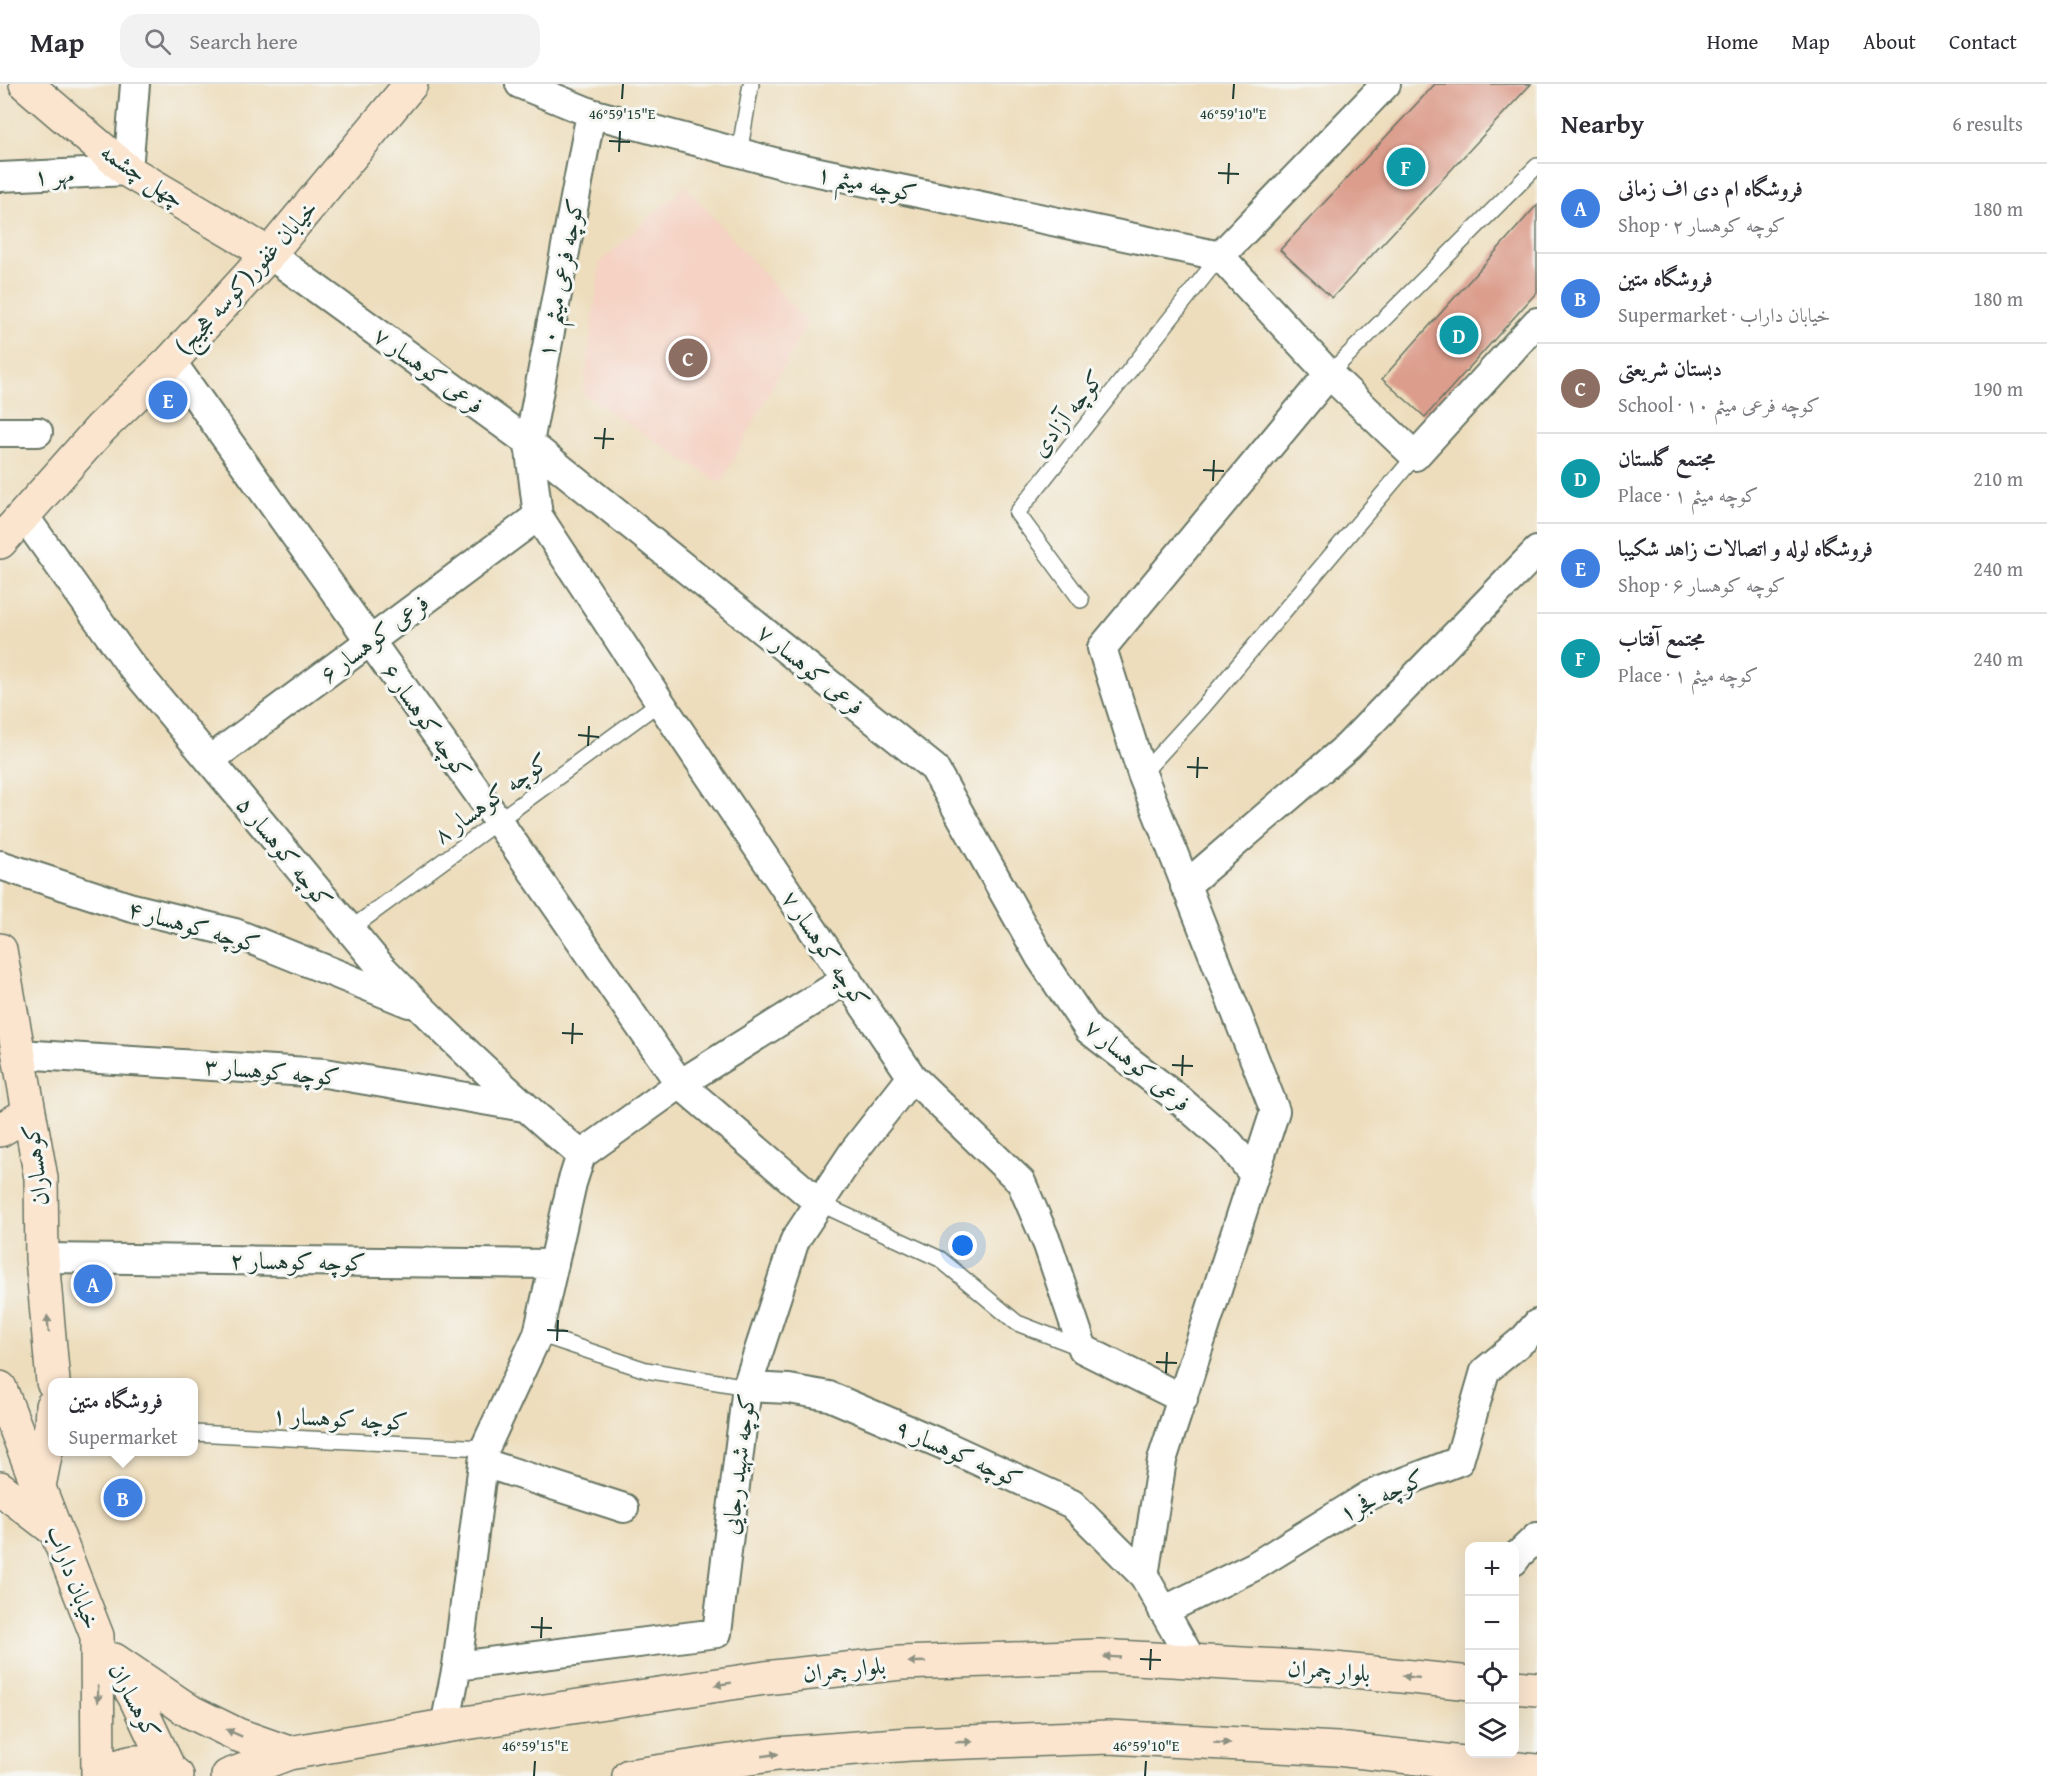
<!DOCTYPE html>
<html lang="en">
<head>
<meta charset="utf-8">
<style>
	:root { --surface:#fff; --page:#f2f2f3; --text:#2b2b33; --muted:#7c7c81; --line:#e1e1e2; --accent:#0b8043 }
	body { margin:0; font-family:"Gentium Book Plus",Amiri,serif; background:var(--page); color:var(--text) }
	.controls { position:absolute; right:18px; bottom:18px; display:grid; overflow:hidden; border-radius:12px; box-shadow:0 6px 24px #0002 }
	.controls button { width:54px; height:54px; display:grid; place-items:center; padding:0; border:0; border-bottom:2px solid var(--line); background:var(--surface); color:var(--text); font:30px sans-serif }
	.you { position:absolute; left:963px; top:1162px; width:21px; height:21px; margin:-15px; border:4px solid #fff; border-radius:50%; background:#1a73e8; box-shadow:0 0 0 9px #1a73e833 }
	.badge { display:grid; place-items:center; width:39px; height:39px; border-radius:50%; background:var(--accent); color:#fff; font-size:20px; font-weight:700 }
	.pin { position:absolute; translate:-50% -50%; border:3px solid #fff; box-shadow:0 2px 6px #0006 }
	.popup { position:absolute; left:48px; top:1294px; width:150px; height:78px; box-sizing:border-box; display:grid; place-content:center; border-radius:12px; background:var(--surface); filter:drop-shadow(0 2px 4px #0005); font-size:20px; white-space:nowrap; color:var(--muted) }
	.popup b { font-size:22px; color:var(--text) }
	.popup::after { content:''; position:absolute; left:50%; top:100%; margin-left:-12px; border:12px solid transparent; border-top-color:var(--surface) }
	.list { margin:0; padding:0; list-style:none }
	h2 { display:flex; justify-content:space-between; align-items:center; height:78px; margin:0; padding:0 24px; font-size:26px }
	h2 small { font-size:20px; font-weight:400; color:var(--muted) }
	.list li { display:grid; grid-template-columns:39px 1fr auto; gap:18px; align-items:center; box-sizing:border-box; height:90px; padding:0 24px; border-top:2px solid var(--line) }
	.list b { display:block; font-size:22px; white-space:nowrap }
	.list p { margin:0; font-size:20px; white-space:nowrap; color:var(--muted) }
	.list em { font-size:20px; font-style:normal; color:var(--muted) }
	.icon { flex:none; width:33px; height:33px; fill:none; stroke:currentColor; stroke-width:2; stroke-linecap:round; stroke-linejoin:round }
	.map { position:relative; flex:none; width:1537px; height:1692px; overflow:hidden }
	header { display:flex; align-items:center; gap:36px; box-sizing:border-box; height:84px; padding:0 30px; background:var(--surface); border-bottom:2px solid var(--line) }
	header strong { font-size:28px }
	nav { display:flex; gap:33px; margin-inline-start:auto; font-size:21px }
	.search { width:420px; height:54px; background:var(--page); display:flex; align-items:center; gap:15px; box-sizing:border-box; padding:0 21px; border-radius:18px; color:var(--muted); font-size:22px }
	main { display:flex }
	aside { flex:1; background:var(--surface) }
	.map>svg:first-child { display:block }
	.built { fill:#f5d2c3 }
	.building { fill:#dc9d8c }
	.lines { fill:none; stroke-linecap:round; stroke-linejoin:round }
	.lane-casing { stroke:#677564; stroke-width:18 }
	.street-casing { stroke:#677564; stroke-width:32 }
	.secondary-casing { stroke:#677564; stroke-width:36 }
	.lane { stroke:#fff; stroke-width:15 }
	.street { stroke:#fff; stroke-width:28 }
	.secondary { stroke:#fbe5cf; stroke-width:33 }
	.oneway { fill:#8d9182 }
	.ticks { fill:none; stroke:#1f3d34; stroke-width:2 }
	.labels { text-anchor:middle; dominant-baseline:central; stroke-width:6; stroke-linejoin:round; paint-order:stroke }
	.street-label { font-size:24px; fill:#1f3d34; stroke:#f6f6f2 }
	.ticks-label { font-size:15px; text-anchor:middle; fill:#1f3d34; stroke:#f6f6f2; stroke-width:6; stroke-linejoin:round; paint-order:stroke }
</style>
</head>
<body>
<header>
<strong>Map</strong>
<div class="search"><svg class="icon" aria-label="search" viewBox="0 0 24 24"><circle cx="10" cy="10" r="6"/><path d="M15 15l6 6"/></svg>Search here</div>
<nav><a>Home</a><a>Map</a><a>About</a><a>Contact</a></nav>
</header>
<main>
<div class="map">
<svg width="1537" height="1692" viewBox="0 0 1537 1692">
	<rect width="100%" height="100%" fill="#f6f6f2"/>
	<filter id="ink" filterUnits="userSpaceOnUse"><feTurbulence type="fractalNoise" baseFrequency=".0167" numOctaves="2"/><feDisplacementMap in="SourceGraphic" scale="12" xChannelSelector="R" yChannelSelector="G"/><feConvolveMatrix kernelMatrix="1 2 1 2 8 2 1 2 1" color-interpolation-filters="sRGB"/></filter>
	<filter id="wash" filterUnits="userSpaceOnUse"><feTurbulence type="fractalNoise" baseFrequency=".008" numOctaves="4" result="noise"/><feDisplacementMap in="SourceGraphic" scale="24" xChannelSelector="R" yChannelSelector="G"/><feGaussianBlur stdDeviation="1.35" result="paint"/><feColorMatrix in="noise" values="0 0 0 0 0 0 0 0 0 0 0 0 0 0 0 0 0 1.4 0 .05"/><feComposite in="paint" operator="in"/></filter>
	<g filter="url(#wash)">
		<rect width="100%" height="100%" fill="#edddbc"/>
		<path class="built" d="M685,102l122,136 -86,162 -138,-90 17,-132z"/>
		<g id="blocks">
			<path class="building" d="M1435,0h96l-199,214 -52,-48z
				M1537,121v87l-112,125 -43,-38z"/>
		</g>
	</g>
	<g filter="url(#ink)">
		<use href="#blocks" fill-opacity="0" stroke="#677564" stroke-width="1.5"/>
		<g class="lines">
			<defs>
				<path id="lane" d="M739,70l12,-70
					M1329,290l208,-208
					M1081,516l-64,-87 203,-257
					M1142,690l61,-67 212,-251
					M349,846l311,-228
					M819,1119l121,56 77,64 65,25
					M538,1250l108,36 101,17
					M194,1349l291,15"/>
				<path id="street" d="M520,0l71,29 194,52 435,91
					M591,29l-62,330 9,73 122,186 252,375 109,105 27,63 35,104 100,50
					M0,93l128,-6 7,-87
					M269,170l260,189 405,325 106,189 49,73 92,71 49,43 24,31
					M1220,172l109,118 86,82 122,-134
					M1220,172l166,-172
					M171,277l327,460 182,263 139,119
					M0,348h38
					M24,432l105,147 252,304c64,67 130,129 200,188
					M210,676l328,-244
					M0,781l129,42 106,26 174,70
					M1185,802l163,-140 189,-195
					M19,970l306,19 199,34
					M42,1174l512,6
					M747,1303l42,2 40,7 117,50 126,58 72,72 48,85
					M484,1379l140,45
					M1514,1477l5,-7 18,-17
					M1144,1492l18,-116 113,-349 -133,-337 -40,-126 227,-274
					M1163,1527l92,-45 115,-71 89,-34 26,-90 40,-33 12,-14
					M457,1582l260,-33 30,-246 48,-147 59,-89 58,-74
					M445,1642l12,-60 28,-218 53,-114 34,-151 9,-28 99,-71 167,-105"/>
				<path id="secondary" d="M26,0l102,87 141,83
					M0,458l101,-114 70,-67 98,-107 142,-170
					M0,866l41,228 1,80 11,124
					M0,1046l29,-17
					M0,1304l97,248 1,140
					M39,1402l12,-60 1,-20
					M0,1404l56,43
					M114,1576l77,52 47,23 51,18
					M118,1583l18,32 33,70
					M1514,1603l23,2
					M106,1692c20,-20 51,-18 71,0
					M228,1692l61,-23 156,-27 320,-48 136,-15 198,-7 235,13 136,14
					M629,1692l148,-22 133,-10 199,-7 228,12 200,22"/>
			</defs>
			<use href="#lane" class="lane-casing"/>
			<use href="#street" class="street-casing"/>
			<use href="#secondary" class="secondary-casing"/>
			<use href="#lane" class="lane"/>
			<use href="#street" class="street"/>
			<use href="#secondary" class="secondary"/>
		</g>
		<defs><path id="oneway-solid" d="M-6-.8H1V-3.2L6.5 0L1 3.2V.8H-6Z" transform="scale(1.5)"/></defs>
		<g class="oneway">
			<use href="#oneway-solid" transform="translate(48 1240) rotate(-95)"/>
			<use href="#oneway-solid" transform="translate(1112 1573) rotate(-177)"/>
			<use href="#oneway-solid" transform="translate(917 1578) rotate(178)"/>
			<use href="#oneway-solid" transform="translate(1411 1593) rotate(-174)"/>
			<use href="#oneway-solid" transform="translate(723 1600) rotate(171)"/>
			<use href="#oneway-solid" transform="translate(98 1610) rotate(90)"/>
			<use href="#oneway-solid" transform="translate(234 1649) rotate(-156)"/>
			<use href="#oneway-solid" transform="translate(964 1658) rotate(-2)"/>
			<use href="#oneway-solid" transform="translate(1222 1659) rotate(3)"/>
			<use href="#oneway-solid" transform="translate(770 1671) rotate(-8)"/>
		</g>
	</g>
	<path class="ticks" d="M622,15l1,-15M1233,15l1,-15M609,57l21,1M619,68l1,-21M1218,89l21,1M1228,100l1,-21M594,354l20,1M603,365l2,-21M1203,386l21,1M1213,397l1,-21M578,651l21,2M588,662l1,-20M1187,683l21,1M1197,694l1,-21M562,949l21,1M572,960l1,-21M1172,981l21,1M1182,992l1,-21M547,1246l21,1M557,1257l1,-21M1156,1278l21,1M1166,1289l1,-21M531,1543l21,1M541,1554l1,-21M1140,1575l21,1M1150,1586l1,-21M534,1692l1,-15M1145,1692l1,-15"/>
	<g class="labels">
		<g class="street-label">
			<text transform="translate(54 91) rotate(-3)">مهر ۱</text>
			<text transform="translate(143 91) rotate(34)">چهل چشمه</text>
			<text transform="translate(867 99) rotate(12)">کوچه میثم ۱</text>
			<text transform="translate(246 193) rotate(-48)">خیابان غفور(کوسه هجیج)</text>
			<text transform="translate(560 194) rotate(-79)">کوچه فرعی میثم ۱۰</text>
			<text transform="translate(429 286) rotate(36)">فرعی کوهسار ۷</text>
			<text transform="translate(1067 329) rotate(-52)">کوچه آزادی</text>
			<text transform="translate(374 554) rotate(-37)">فرعی کوهسار ۶</text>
			<text transform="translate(811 585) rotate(39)">فرعی کوهسار ۷</text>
			<text transform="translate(427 637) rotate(55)">کوچه کوهسار ۶</text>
			<text transform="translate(491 714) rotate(-36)">کوچه کوهسار ۸</text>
			<text transform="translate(285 768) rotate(51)">کوچه کوهسار ۵</text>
			<text transform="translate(194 842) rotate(16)">کوچه کوهسار ۴</text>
			<text transform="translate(826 865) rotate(56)">کوچه کوهسار ۷</text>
			<text transform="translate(1138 981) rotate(40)">فرعی کوهسار ۷</text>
			<text transform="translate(272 987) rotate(5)">کوچه کوهسار ۳</text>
			<text transform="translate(35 1081) rotate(-97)">کوهساران</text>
			<text transform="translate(298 1177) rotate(1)">کوچه کوهسار ۲</text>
			<text transform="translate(340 1334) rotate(3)">کوچه کوهسار ۱</text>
			<text transform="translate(959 1369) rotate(24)">کوچه کوهسار ۹</text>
			<text transform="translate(738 1380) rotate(-83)">کوچه شهید رجایی</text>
			<text transform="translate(1382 1411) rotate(-25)">کوچه فجر۱</text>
			<text transform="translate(74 1493) rotate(69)">خیابان داراب</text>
			<text transform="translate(844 1585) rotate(-6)">بلوار چمران</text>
			<text transform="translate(1329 1586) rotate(4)">بلوار چمران</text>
			<text transform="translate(135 1617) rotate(62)">کوهساران</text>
		</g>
	</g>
	<g class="ticks-label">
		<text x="622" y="35">46°59'15"E</text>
		<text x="1233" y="35">46°59'10"E</text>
		<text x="535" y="1667">46°59'15"E</text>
		<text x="1146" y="1667">46°59'10"E</text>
	</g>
</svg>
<div class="controls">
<button>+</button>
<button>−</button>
<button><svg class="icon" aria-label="locate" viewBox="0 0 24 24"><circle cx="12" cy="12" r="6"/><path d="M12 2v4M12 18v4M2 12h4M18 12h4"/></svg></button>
<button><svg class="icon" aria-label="layers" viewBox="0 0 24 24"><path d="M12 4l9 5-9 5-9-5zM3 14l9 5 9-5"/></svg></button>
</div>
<div class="you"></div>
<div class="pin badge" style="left:93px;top:1200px;background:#3f7fe0">A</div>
<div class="pin badge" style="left:123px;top:1414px;background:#3f7fe0">B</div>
<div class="popup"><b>فروشگاه متین</b>Supermarket</div>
<div class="pin badge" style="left:688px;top:274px;background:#8d6e63">C</div>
<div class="pin badge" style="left:1459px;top:251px;background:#0f9aa8">D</div>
<div class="pin badge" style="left:168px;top:316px;background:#3f7fe0">E</div>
<div class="pin badge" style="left:1406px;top:83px;background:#0f9aa8">F</div>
</div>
<aside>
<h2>Nearby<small>6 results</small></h2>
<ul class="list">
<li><span class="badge" style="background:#3f7fe0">A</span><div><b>فروشگاه ام دی اف زمانی</b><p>Shop · کوچه کوهسار ۲</p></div><em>180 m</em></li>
<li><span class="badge" style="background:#3f7fe0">B</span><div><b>فروشگاه متین</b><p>Supermarket · خیابان داراب</p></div><em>180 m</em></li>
<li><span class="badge" style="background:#8d6e63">C</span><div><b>دبستان شریعتی</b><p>School · کوچه فرعی میثم ۱۰</p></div><em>190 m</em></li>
<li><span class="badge" style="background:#0f9aa8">D</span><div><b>مجتمع گلستان</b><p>Place · کوچه میثم ۱</p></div><em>210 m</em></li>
<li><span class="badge" style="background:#3f7fe0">E</span><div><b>فروشگاه لوله و اتصالات زاهد شکیبا</b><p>Shop · کوچه کوهسار ۶</p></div><em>240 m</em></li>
<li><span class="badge" style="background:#0f9aa8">F</span><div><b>مجتمع آفتاب</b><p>Place · کوچه میثم ۱</p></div><em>240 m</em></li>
</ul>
</aside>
</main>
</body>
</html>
